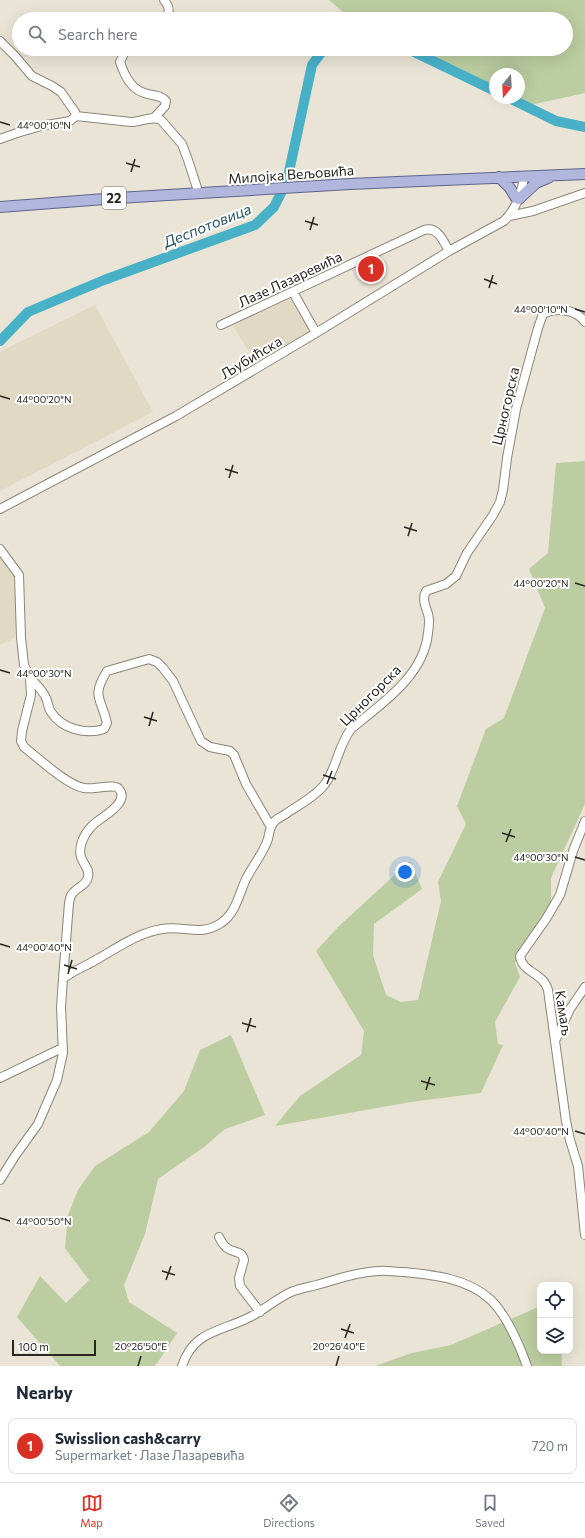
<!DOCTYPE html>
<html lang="en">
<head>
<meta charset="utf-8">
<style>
	:root { --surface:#fff; --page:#f6f6f7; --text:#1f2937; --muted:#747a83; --line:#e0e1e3; --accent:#d93025 }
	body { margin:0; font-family:Commissioner,sans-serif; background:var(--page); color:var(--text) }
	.controls { position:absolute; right:12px; bottom:12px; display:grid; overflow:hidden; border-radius:8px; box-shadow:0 4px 16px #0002 }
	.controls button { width:36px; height:36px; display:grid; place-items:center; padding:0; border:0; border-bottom:1px solid var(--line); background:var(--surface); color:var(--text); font:20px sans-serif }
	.compass { position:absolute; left:489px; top:68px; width:36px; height:36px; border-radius:50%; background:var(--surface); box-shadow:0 4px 16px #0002; rotate:198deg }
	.scale { position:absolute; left:12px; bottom:10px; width:84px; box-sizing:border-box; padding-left:4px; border:2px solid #282621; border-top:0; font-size:11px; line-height:14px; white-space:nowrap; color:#282621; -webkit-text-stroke:3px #fff; paint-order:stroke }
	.you { position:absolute; left:405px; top:872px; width:14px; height:14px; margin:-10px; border:3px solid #fff; border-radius:50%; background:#1a73e8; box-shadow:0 0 0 6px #1a73e833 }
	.badge { display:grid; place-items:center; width:26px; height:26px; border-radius:50%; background:var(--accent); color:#fff; font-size:13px; font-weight:700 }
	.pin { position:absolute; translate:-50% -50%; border:2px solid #fff; box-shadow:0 1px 4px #0006 }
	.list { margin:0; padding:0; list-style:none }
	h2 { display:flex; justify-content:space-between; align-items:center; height:52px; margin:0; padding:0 16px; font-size:17px }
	h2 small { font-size:13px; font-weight:400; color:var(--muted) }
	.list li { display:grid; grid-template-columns:26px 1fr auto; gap:12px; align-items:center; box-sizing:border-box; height:56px; margin:0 8px 8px; padding:0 8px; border:1px solid var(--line); border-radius:8px }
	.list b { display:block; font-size:15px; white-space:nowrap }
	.list p { margin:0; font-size:13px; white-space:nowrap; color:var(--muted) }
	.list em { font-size:13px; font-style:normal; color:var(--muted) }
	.icon { flex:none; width:22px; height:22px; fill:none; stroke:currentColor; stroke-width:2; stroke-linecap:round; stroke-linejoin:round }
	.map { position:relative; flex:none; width:585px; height:1366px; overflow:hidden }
	.search { position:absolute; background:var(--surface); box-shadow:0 4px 16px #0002; left:12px; right:12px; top:12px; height:44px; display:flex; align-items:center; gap:10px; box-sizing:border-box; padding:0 14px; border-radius:22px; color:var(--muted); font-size:15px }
	.sheet { height:116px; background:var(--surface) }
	nav { display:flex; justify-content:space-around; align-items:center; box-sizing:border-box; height:56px; border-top:1px solid var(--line); background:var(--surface); font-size:11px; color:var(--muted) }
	nav a { display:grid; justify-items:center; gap:2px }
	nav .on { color:var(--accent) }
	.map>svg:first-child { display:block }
	.built { fill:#e0d9c3 }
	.green { fill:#bccda1 }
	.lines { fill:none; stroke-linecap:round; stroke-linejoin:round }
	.river { stroke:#48b1c8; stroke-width:10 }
	.minor-casing { stroke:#8b8679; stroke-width:10 }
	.major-casing { stroke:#5f648b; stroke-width:12 }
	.minor { stroke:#fff; stroke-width:8 }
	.major { stroke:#b1b6dc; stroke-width:10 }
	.ticks { fill:none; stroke:#282621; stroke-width:1.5 }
	.labels { text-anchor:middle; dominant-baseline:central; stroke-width:4; stroke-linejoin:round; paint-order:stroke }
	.shield { fill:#fff; stroke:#686764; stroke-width:1 }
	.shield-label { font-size:13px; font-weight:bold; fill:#282621 }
	.street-label { font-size:14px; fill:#282621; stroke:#fff }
	.water-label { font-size:15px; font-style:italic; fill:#295661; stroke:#fff }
	.ticks-label { font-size:10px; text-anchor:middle; fill:#282621; stroke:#fff; stroke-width:4; stroke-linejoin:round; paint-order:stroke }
</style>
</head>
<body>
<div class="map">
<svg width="585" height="1366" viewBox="0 0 585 1366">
	<rect width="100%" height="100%" fill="#e9e4d5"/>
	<path class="built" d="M290,297l21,35 -55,31 -23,-37z
		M95,305l58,107 -153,79v-138l3,-3z
		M0,554l16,23 -1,61 -15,7z"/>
	<path class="green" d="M329,0h256v93l-64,14 -16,-9h14v-24h-24v18l-73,-43h144v-30h-215z
		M585,461v343l-34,74v25l-36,60 5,14 -25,45 3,22 5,1 -22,48 -70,9 -136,24 25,-30 61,-41 3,-24 -48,-80 22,-24 72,-66 12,28 -48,35 -1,31 13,40 15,7 17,-2 23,-99 -3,-19 28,-58 -9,-18 29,-77 18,-11 41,-110 -16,-39 19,-16 8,-90z
		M231,1035l34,80 -40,14 -21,18 -46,32 -13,55 -21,51 5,17 48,31 -19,29 -4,4h-94l-43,-49 23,-41 26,27 23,-23 -24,-32 3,-33 10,-25 17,-24 54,-34 35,-41 16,-41z
		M536,1308h4v43h21l1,15h-187l37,-13 39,-8z"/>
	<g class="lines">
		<path class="river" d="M408,49l87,42
			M509,98l47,23 29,6
			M0,341l28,-29 76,-32 151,-55 19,-18 13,-26 25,-116 12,-16"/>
		<defs>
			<path id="minor" d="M164,0c5,6 7,12 1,19
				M0,41l15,15 17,20 20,10 9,6 14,20 1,4 -6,5 -29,5 -24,7 -17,6
				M126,49l-6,13c5,15 12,29 28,32 7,2 13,1 18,7l-1,5 -11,12
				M76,116l55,6c10,0 21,-7 30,-2l21,24 6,16 11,34
				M509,216l24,-5 52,-18
				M293,292l23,41
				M221,325l203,-95c14,-4 19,11 25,21
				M0,509l176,-93 140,-83 133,-82 55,-30c12,-12 18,-28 20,-45
				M0,549l19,26 2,63 3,27 6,13 1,17 -9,36 -1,10 3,6c14,11 43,38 60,41 9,2 31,-5 35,1 12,15 -21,29 -28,38 -7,7 -13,20 -10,30 2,7 9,12 7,20 -1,8 -12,11 -16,17 -2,2 -2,6 -3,9l-6,76
				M30,678c6,6 12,11 16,20 2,4 2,10 5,14 11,17 35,23 53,17l3,-6c-6,-26 -16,-26 0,-52l42,-12 8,3 6,6 10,13 28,60 9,6 20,4 4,4 12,29 25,43
				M585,821l-12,30 -13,44 -14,24 -26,37c2,17 23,16 28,34l18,131 4,19 8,26 7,69
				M555,1041l15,-32 15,-22
				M0,1078l62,-30
				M0,1180l15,-24 23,-32 19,-44 6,-27 -2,-46 2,-28c9,-8 21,-12 31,-18 22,-12 43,-28 68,-32 22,-4 39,8 59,-6 15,-10 18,-29 25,-44 7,-14 17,-25 22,-40 1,-5 2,-13 6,-17 2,-3 7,-5 10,-7 13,-9 31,-18 41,-31 12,-17 13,-38 26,-55 30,-25 73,-53 77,-96 1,-7 2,-13 0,-19 -3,-9 -6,-15 -2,-23l20,-7 10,-8 11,-23 26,-38 7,-13 3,-12 4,-32 9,-49 22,-81 5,-14c13,-7 33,-5 42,8
				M219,1237c2,4 4,8 8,11 6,5 15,2 17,12l-5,18 1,8 20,26
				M182,1366c12,-36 39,-34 68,-49 14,-7 26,-18 41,-25 8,-3 18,-5 26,-7 20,-6 41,-13 62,-14 8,-1 16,1 24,1 31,3 64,6 88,28 17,17 28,44 36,66"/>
			<path id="major" d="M499,177l11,11 6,10
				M519,199l17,-16 12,-5
				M0,207l118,-9 232,-14 235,-10"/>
		</defs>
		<use href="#minor" class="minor-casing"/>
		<use href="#major" class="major-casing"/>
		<use href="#minor" class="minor"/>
		<use href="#major" class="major"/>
	</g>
	<path class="ticks" d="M0,122l10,3M126,163l14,4M131,172l4,-13M305,221l13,4M310,230l4,-13M484,279l13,5M489,288l4,-13M575,309l10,3M0,396l10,3M225,469l13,4M229,478l4,-13M404,527l13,4M408,536l4,-13M575,583l10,3M0,670l10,3M144,717l13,4M149,726l4,-14M323,775l13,4M327,784l5,-13M502,833l13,4M506,842l5,-13M575,857l10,3M0,944l10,3M64,965l13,4M68,974l4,-14M242,1023l14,4M247,1032l4,-14M421,1081l14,4M426,1090l4,-13M575,1131l10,3M0,1218l10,3M162,1271l13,4M166,1280l5,-14M341,1329l13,4M345,1338l5,-14M138,1366l3,-10M336,1366l3,-10"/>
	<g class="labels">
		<rect class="shield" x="102" y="187" width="24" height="22" rx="3"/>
		<g class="shield-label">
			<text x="114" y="198">22</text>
		</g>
		<g class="street-label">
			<text transform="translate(291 174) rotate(-4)">Милојка Вељовића</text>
			<text transform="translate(290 279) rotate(-25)">Лазе Лазаревића</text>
			<text transform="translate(251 357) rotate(-31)">Љубићска</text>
			<text transform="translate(505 406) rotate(-77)">Црногорска</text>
			<text transform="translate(370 695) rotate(-45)">Црногорска</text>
			<text transform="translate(564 1013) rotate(81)">Камаљ</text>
		</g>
		<g class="water-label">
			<text transform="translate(207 225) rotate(-22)">Деспотовица</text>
		</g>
	</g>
	<g class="ticks-label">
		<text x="44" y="129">44°00'10"N</text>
		<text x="541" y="313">44°00'10"N</text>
		<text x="44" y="403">44°00'20"N</text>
		<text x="541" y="587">44°00'20"N</text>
		<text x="44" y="677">44°00'30"N</text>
		<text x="541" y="861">44°00'30"N</text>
		<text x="44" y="951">44°00'40"N</text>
		<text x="541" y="1135">44°00'40"N</text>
		<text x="44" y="1225">44°00'50"N</text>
		<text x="141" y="1350">20°26'50"E</text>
		<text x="339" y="1350">20°26'40"E</text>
	</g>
</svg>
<div class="controls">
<button><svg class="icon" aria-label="locate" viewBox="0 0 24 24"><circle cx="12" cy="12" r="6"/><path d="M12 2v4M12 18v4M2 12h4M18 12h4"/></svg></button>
<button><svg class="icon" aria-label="layers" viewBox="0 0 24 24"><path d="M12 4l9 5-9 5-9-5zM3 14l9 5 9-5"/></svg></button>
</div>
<svg class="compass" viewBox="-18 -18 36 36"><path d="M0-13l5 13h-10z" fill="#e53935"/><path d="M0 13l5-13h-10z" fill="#747a83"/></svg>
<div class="scale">100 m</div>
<div class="you"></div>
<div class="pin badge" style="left:371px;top:269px">1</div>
<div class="search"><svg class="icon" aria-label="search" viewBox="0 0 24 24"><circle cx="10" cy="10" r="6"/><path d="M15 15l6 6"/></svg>Search here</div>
</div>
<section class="sheet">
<h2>Nearby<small></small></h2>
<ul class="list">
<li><span class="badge">1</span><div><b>Swisslion cash&amp;carry</b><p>Supermarket · Лазе Лазаревића</p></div><em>720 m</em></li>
</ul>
</section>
<nav>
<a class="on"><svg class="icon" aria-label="map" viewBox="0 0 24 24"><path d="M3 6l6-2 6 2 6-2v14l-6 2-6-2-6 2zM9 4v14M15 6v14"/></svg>Map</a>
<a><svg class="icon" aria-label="directions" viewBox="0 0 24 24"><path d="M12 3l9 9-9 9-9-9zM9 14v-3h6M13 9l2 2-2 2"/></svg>Directions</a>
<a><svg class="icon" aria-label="saved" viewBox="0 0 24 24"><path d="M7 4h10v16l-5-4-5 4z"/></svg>Saved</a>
</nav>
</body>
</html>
